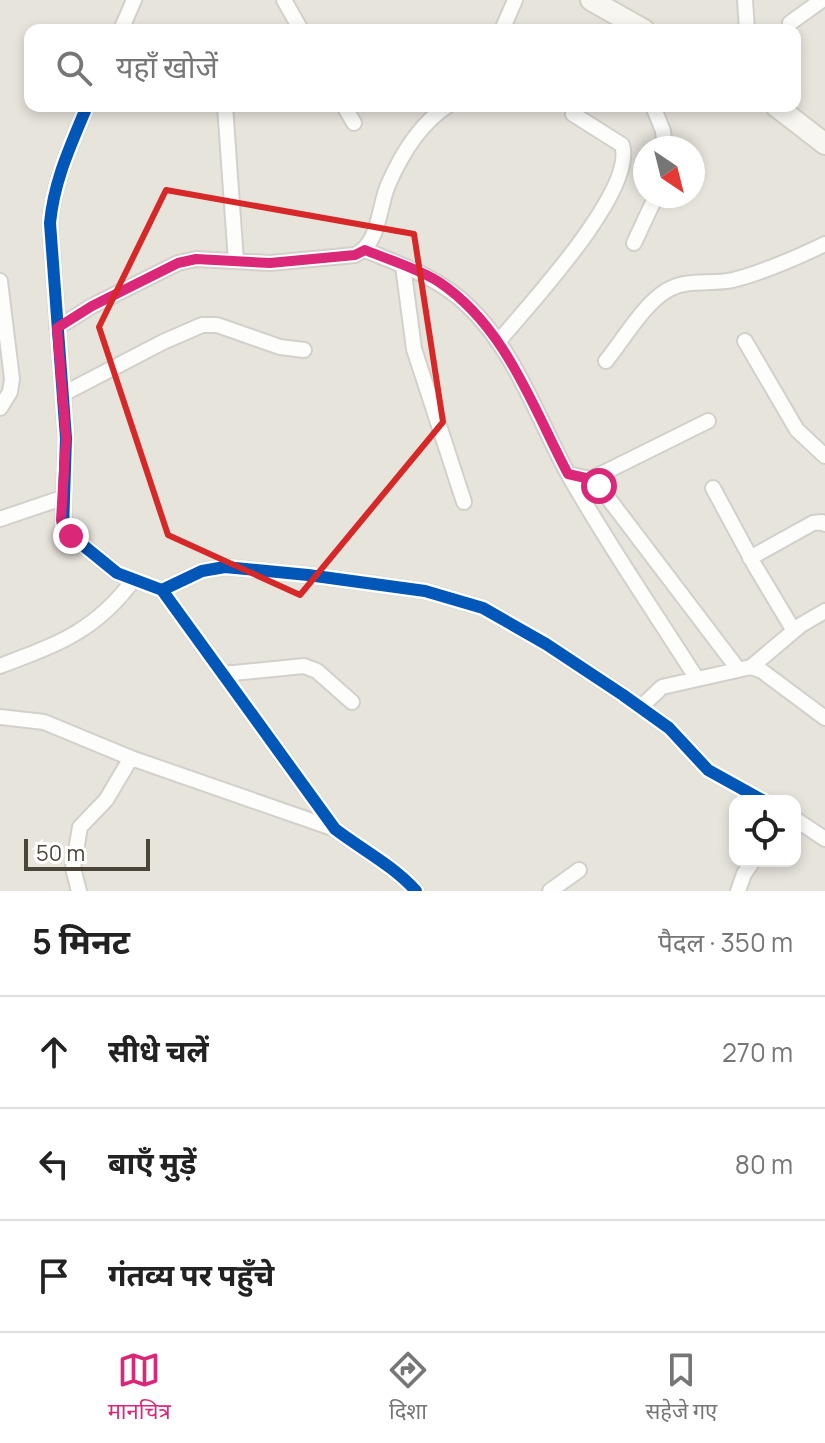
<!DOCTYPE html>
<html lang="hi">
<head>
<meta charset="utf-8">
<style>
	:root { --surface:#fff; --page:#f2f2f2; --text:#222; --muted:#767676; --line:#e0e0e0; --accent:#db2777 }
	body { margin:0; font-family:Manrope,"Noto Sans Devanagari",sans-serif; background:var(--page); color:var(--text) }
	.controls { position:absolute; right:24px; bottom:24px; display:grid; overflow:hidden; border-radius:16px; box-shadow:0 4px 12px #0003 }
	.controls button { width:72px; height:72px; display:grid; place-items:center; padding:0; border:0; border-bottom:2px solid var(--line); background:var(--surface); color:var(--text); font:40px sans-serif }
	.compass { position:absolute; left:633px; top:136px; width:72px; height:72px; border-radius:50%; background:var(--surface); box-shadow:0 4px 12px #0003; rotate:145deg }
	.scale { position:absolute; left:24px; bottom:20px; width:126px; box-sizing:border-box; padding-left:8px; border:4px solid #4b4439; border-top:0; font-size:22px; line-height:28px; white-space:nowrap; color:#4b4439; -webkit-text-stroke:6px #fff; paint-order:stroke }
	.stop { position:absolute; width:24px; height:24px; margin:-18px; border:6px solid #db2777; border-radius:50%; background:#fff }
	.stop.end { background:#db2777; border-color:#fff; box-shadow:0 2px 8px #0008 }
	.list { margin:0; padding:0; list-style:none }
	h2 { display:flex; justify-content:space-between; align-items:center; height:104px; margin:0; padding:0 32px; font-size:34px }
	h2 small { font-size:26px; font-weight:400; color:var(--muted) }
	.list li { display:grid; grid-template-columns:52px 1fr auto; gap:24px; align-items:center; box-sizing:border-box; height:112px; padding:0 32px; border-top:2px solid var(--line) }
	.list b { display:block; font-size:30px; white-space:nowrap }
	.list em { font-size:26px; font-style:normal; color:var(--muted) }
	.icon { flex:none; width:44px; height:44px; fill:none; stroke:currentColor; stroke-width:2; stroke-linecap:round; stroke-linejoin:round }
	.map { position:relative; flex:none; width:825px; height:891px; overflow:hidden }
	.search { position:absolute; background:var(--surface); box-shadow:0 4px 12px #0003; left:24px; right:24px; top:24px; height:88px; display:flex; align-items:center; gap:20px; box-sizing:border-box; padding:0 28px; border-radius:16px; color:var(--muted); font-size:30px }
	.sheet { height:440px; background:var(--surface) }
	nav { display:flex; justify-content:space-around; align-items:center; box-sizing:border-box; height:112px; border-top:2px solid var(--line); background:var(--surface); font-size:22px; color:var(--muted) }
	nav a { display:grid; justify-items:center; gap:4px }
	nav .on { color:var(--accent) }
	.map>svg:first-child { display:block }
	.residential { fill:#e7e4dc; fill-rule:evenodd }
	.lines { fill:none; stroke-linecap:round; stroke-linejoin:round }
	.street-casing { stroke:#d2d0cb; stroke-width:18 }
	.secondary-casing { stroke:#d3cfc5; stroke-width:24 }
	.street { stroke:#fdfdfc; stroke-width:14 }
	.secondary { stroke:#f7f6f1; stroke-width:20 }
	.cycleway-casing { stroke:#fff; stroke-width:17 }
	.cycleway { stroke:#0057b8; stroke-width:12 }
	.route { stroke:#db2777; stroke-width:10 }
	.marked { fill:none; stroke:#d62828; stroke-width:6; stroke-linejoin:round }
</style>
</head>
<body>
<div class="map">
<svg width="825" height="891" viewBox="0 0 825 891">
	<rect width="100%" height="100%" fill="#f4f2ee"/>
	<path class="residential" d="M0,0h825v891h-825zM30,30h765v76h-765zM645,148h48v48h-48zM735,801h60v60h-60z"/>
	<g class="lines">
		<defs>
			<path id="street" d="M284,0l17,30
				M745,0l2,30
				M790,23l32,-23
				M121,30l13,-30
				M502,30l13,-30
				M87,106c-16,39 -33,74 -37,117l16,215 -3,91 54,44 45,17 173,239c26,20 59,37 81,62
				M225,106l11,155
				M344,106l10,17
				M653,106l10,25 2,17
				M634,243l22,-47
				M365,250c36,15 73,27 102,55 48,45 69,110 100,167 39,70 87,139 130,207
				M403,266l11,83 50,153
				M0,281l12,98 -2,13 -10,16
				M57,328l35,-22 86,-43 18,-4 74,4 85,-8c25,-12 23,-46 33,-70 13,-30 32,-61 59,-79
				M745,341l52,89 28,26
				M498,342c29,-35 139,-152 124,-197l-49,-31
				M606,361c17,-21 38,-57 60,-70 21,-13 44,-6 67,-11 31,-8 63,-22 92,-36
				M63,394l100,-52 39,-17h15l63,22 24,3
				M568,474l22,5 9,7 139,183
				M583,483l125,-62
				M713,488l42,78 39,65
				M0,519l62,-21
				M750,558l63,-35 9,-1 3,2
				M162,590l40,-19 23,-4 83,8 117,16 58,17 63,36 77,51 46,33 39,42 56,31
				M0,666c58,-22 96,-35 134,-87
				M751,667l50,-42 24,-14
				M223,674l81,-8 13,5 35,31
				M640,708l22,-21 89,-20 11,4 63,47
				M0,717l44,5 87,36 204,71
				M795,819l30,20
				M79,891l-6,-23 7,-41 26,-27 25,-42
				M550,891l29,-21
				M738,891l6,-17 9,-13"/>
			<path id="secondary" d="M591,0l53,30
				M776,106l49,38"/>
		</defs>
		<use href="#street" class="street-casing"/>
		<use href="#secondary" class="secondary-casing"/>
		<use href="#street" class="street"/>
		<use href="#secondary" class="secondary"/>
		<defs>
			<path id="cycleway" d="M87,106c-16,39 -33,74 -37,117l16,215 -3,91 54,44 45,17 173,239c26,20 59,37 81,62
				M162,590l40,-19 23,-4 83,8 117,16 58,17 63,36 77,51 46,33 39,42 56,31"/>
		</defs>
		<use href="#cycleway" class="cycleway-casing"/>
		<use href="#cycleway" class="cycleway"/>
	</g>
	<g class="lines">
		<path class="route" d="M71,536l-8,-7 -2,-9 5,-82 -9,-110 35,-22 86,-43 18,-4 74,4 85,-8 10,-5c24,10 52,18 74,32 67,45 93,124 129,192l22,5 9,7"/>
	</g>
	<path class="marked" d="M166,190l248,44 29,188 -143,173 -132,-60 -69,-208z"/>
</svg>
<div class="controls">
<button><svg class="icon" aria-label="locate" viewBox="0 0 24 24"><circle cx="12" cy="12" r="6"/><path d="M12 2v4M12 18v4M2 12h4M18 12h4"/></svg></button>
</div>
<svg class="compass" viewBox="-18 -18 36 36"><path d="M0-13l5 13h-10z" fill="#e53935"/><path d="M0 13l5-13h-10z" fill="#767676"/></svg>
<div class="scale">50 m</div>
<div class="stop" style="left:599px;top:486px"></div>
<div class="stop end" style="left:71px;top:536px"></div>
<div class="search"><svg class="icon" aria-label="search" viewBox="0 0 24 24"><circle cx="10" cy="10" r="6"/><path d="M15 15l6 6"/></svg>यहाँ खोजें</div>
</div>
<section class="sheet">
<h2>5 मिनट<small>पैदल · 350 m</small></h2>
<ul class="list">
<li><svg class="icon" aria-label="ahead" viewBox="0 0 24 24"><path d="M12 20V5M6 11l6-6 6 6"/></svg><div><b>सीधे चलें</b></div><em>270 m</em></li>
<li><svg class="icon" aria-label="left" viewBox="0 0 24 24"><path d="M17 20v-9H6M10 6l-5 5 5 5"/></svg><div><b>बाएँ मुड़ें</b></div><em>80 m</em></li>
<li><svg class="icon" aria-label="arrive" viewBox="0 0 24 24"><path d="M6 21V4h12l-3 4 3 4H6"/></svg><div><b>गंतव्य पर पहुँचे</b></div></li>
</ul>
</section>
<nav>
<a class="on"><svg class="icon" aria-label="map" viewBox="0 0 24 24"><path d="M3 6l6-2 6 2 6-2v14l-6 2-6-2-6 2zM9 4v14M15 6v14"/></svg>मानचित्र</a>
<a><svg class="icon" aria-label="directions" viewBox="0 0 24 24"><path d="M12 3l9 9-9 9-9-9zM9 14v-3h6M13 9l2 2-2 2"/></svg>दिशा</a>
<a><svg class="icon" aria-label="saved" viewBox="0 0 24 24"><path d="M7 4h10v16l-5-4-5 4z"/></svg>सहेजे गए</a>
</nav>
</body>
</html>
